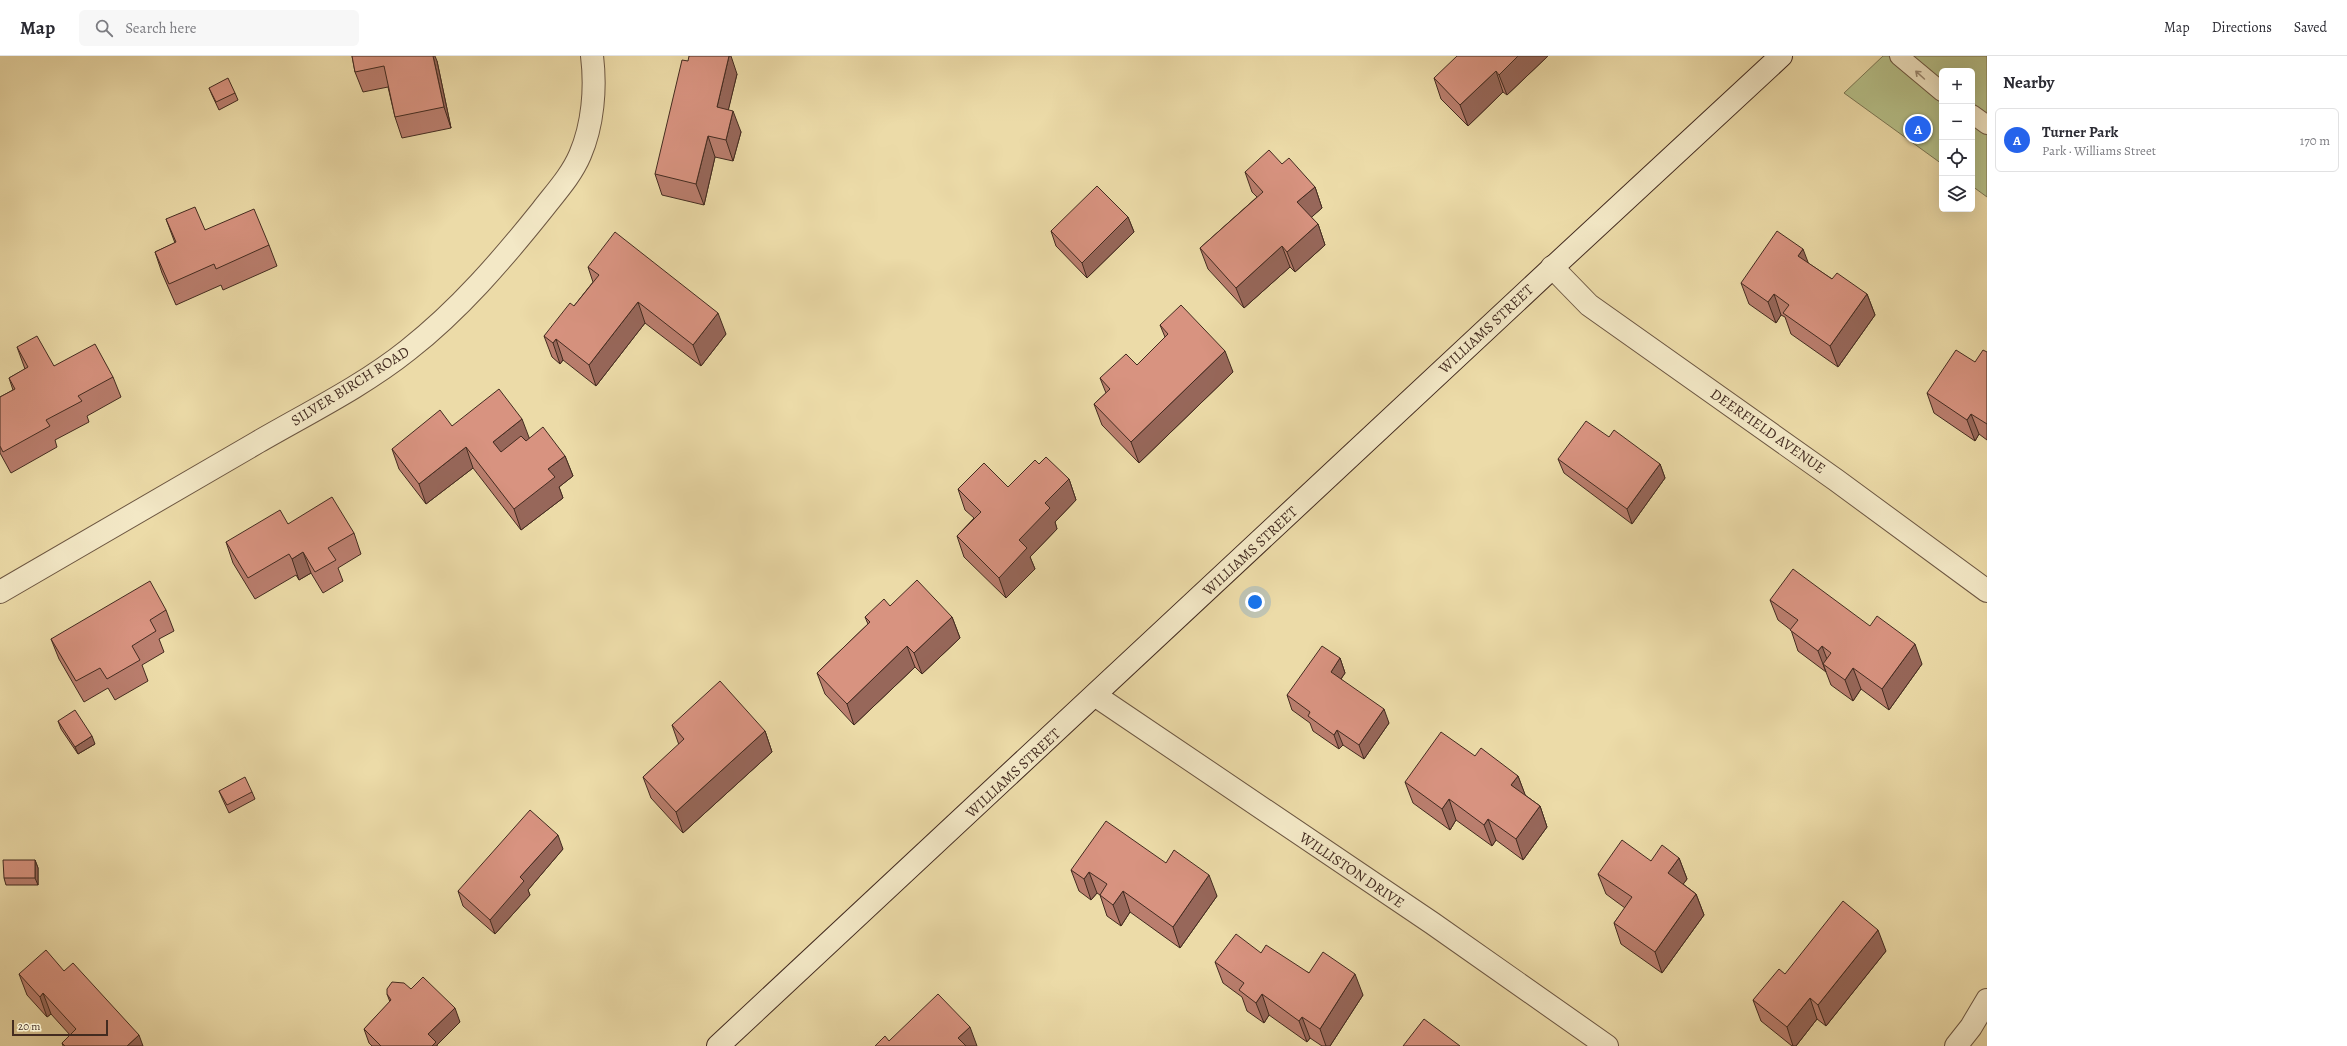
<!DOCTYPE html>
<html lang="en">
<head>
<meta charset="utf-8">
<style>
	:root { --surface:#fff; --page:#f7f7f7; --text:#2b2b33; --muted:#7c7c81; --line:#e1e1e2; --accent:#2563eb }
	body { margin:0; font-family:Alegreya,serif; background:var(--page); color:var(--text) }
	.controls { position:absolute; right:12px; top:12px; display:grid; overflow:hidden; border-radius:6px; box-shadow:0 4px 16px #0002 }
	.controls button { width:36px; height:36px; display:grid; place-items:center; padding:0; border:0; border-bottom:1px solid var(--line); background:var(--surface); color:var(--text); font:20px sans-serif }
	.scale { position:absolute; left:12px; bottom:10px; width:96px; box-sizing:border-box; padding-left:4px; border:2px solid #432b20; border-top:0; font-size:11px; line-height:14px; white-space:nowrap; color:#432b20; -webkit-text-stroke:3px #f3e8c6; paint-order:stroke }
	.you { position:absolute; left:1255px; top:546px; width:14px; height:14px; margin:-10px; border:3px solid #fff; border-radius:50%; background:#1a73e8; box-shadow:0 0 0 6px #1a73e833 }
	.badge { display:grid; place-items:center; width:26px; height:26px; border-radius:50%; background:var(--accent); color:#fff; font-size:13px; font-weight:700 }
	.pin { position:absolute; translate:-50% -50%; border:2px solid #fff; box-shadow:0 1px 4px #0006 }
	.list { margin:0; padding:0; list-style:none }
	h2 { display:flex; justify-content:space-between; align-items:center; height:52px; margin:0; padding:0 16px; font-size:17px }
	h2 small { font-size:13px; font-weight:400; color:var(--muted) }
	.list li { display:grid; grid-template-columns:26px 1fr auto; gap:12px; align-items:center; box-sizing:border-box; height:64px; margin:0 8px 8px; padding:0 8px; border:1px solid var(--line); border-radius:6px }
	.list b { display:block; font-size:15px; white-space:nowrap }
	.list p { margin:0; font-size:13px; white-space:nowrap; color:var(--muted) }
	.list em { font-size:13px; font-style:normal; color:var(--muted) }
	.icon { flex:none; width:22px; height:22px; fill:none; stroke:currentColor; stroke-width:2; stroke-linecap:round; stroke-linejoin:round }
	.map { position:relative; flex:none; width:1987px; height:990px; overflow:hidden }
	header { display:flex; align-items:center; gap:24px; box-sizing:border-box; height:56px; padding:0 20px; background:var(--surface); border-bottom:1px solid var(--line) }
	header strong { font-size:19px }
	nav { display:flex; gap:22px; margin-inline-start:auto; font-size:14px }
	.search { width:280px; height:36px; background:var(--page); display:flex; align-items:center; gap:10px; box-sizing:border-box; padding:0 14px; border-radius:6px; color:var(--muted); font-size:15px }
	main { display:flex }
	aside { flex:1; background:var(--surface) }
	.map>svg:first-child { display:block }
	.green { fill:#b6c089; stroke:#7c7654 }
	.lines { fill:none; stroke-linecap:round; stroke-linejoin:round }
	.lane-casing { stroke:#6d5742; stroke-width:20 }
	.street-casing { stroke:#6d5742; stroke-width:24 }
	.secondary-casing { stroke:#432b20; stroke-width:24 }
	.lane { stroke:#f3e8c6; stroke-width:18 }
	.street { stroke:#f3e8c6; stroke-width:22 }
	.secondary { stroke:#f3e8c6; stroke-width:22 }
	.wall { fill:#ba7e6e; stroke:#432b20 }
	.shaded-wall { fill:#97675a; stroke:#432b20 }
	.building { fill:#d89380; stroke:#432b20 }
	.oneway { stroke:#9b8a73 }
	.labels { text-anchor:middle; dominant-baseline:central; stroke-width:3.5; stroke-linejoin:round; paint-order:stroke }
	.street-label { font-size:15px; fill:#432b20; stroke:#f3e8c6 }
</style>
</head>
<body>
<header>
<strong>Map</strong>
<div class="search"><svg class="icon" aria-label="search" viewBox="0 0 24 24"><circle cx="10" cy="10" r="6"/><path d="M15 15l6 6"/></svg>Search here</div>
<nav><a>Map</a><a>Directions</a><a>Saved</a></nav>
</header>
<main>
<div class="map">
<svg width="1987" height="990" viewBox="0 0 1987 990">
	<rect width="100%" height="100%" fill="#ecdba8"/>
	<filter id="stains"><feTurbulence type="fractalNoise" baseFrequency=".005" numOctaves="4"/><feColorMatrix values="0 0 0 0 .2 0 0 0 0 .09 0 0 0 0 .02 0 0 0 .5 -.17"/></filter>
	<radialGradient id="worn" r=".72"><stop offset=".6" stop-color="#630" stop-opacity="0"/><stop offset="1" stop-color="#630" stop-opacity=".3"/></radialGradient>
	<path class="green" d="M1883,0h104v141l-15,-11v-115h-30v93l-98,-71z"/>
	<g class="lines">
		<defs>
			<path id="lane" d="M1899,0l43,36
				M1972,58l15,11"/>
			<path id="street" d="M1552,211l37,38 247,175 151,111
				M0,536c86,-50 172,-100 258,-150 50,-29 105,-56 150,-92 51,-40 94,-90 134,-140 13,-17 29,-34 38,-55 13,-30 16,-67 12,-99
				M1096,640l336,227 175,123
				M1956,990l15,-19 16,-27"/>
			<path id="secondary" d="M718,990c356,-329 707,-662 1063,-990"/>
		</defs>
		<use href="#lane" class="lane-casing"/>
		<use href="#street" class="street-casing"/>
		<use href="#secondary" class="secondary-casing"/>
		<use href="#lane" class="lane"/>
		<use href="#street" class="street"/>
		<use href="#secondary" class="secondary"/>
	</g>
	<path class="wall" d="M352,0l85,5 14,67 -49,10 -7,-21 -7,-30 -25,5 -8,-20z
		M1548,0l-41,39 -4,-3 -35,34 -27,-27 -7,-21z
		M737,18l-9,36 13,22 -8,29 -18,-4 -11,48 -42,-10 -7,-21z
		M209,32l26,5 3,7 -19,10 -7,-15z
		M1282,108l33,23 7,21 -11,9 7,7 7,21 -30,27 -5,-5 -46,41 -36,-39 -8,-21 57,-51 -5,-5 -7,-20z
		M1128,161l6,15 -47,46 -31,-32 -5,-15z
		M166,163l39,11 64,15 8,21 -54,24 -2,-5 -45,20 -14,-32 -7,-21 20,-9z
		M1808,207l24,16 35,15 8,21 -37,52 -47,-33 -6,-17 -4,-2 -5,8 -27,-19 -8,-21z
		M588,211l138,67 -25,32 -56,-43 -49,63 -33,-26 -3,4 -8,-7 -8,-21 30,-30 19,-24z
		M1160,269l73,47 -94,91 -37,-38 -8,-21 12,-11 -6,-15 37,-13 28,-28z
		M17,291l37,19 59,11 8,20 -34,19 2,6 -34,18 2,7 -46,26 -11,-20v-56l13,-7 -4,-12 16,-9z
		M1987,296v88l-8,-6 -4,7 -41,-28 -7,-20 48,-31z
		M452,370l77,12 36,18 8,20 -14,11 4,11 -42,32 -48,-62 -47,36 -27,-35 -7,-20z
		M1609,381l51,27 5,14 -33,46 -68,-51 -6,-14z
		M1039,408l30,15 7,21 -21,22 2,7 -27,28 5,12 -29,29 -42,-41 -7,-21 17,-18 -9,-8 -7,-21 50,-2z
		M288,468l66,9 7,21 -23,14 5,13 -20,12 -12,-20 -12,7 -3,-5 -41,24 -22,-36 -7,-21z
		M1770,544l152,64 -33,46 -28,-21 -8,12 -22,-16 -5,-13 -28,-21 -7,-21 -13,-10z
		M890,550l62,11 8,21 -38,36 -7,-7 -61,58 -29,-31 -8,-21 51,-49 -3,-7z
		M166,554l8,21 -15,8 5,13 -22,13 6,16 -33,19 -7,-12 -24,14 -25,-43 -8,-20z
		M1340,602l5,15 -4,6 48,44 -25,36 -21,-14 -4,4 -26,-18 -3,-8 -18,-13 -5,-15z
		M58,665l37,23 -17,10 -17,-25z
		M672,669l93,6 7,21 -89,81 -32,-35 -8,-21 36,-32z
		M1475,700l43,20 7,19 15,11 7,21 -24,33 -27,-20 -4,6 -36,-26 -6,10 -37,-27 -8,-21z
		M219,735l33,1 3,7 -26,14 -7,-15z
		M563,793l-35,41 2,5 -35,39 -32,-28 -5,-15z
		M1679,802l8,21 -4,5 13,10 8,21 -42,58 -41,-29 -7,-21 11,-15 -19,-14 -8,-20 53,-13z
		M35,804l3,8v17h-32l-2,-7z
		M1166,807l51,33 -37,52 -50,-36 -9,14 -14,-10 -7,-21 -3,-2 -6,7 -12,-9 -8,-21z
		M1886,895l-60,75 -9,-7 -21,27h-4l-31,-25 -8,-21 32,-26z
		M1261,897l102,42 -33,51h-8l-12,-8 -3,4 -38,-27 -5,8 -17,-12 -5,-14 -19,-14 -8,-21z
		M64,915l79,75h-80l-1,-3 8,-8 -19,-21 -4,3 -20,-22 -8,-21z
		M411,933l49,33 -23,23v1h-65l-3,-3 -5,-14 26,-27 -3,-8z"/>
	<path class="shaded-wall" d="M433,0h2l2,5 14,67 -7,-21z
		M729,0h2l6,18 -13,54 -7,-21z
		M1518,0h30l-41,39 -8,-20z
		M1496,15l7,21 -35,34 -8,-21z
		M733,55l8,21 -8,29 -7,-21z
		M708,80l7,21 -11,48 -8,-21z
		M1315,131l7,21 -17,15 -8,-21z
		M1128,161l6,15 -47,46 -5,-15z
		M1318,168l7,21 -30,27 -8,-20z
		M1282,190l8,21 -46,41 -8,-20z
		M1803,193l8,21 -13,-14z
		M1774,238l7,21 -5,8 -8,-21z
		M1867,238l8,21 -37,52 -8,-21z
		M638,246l7,21 -49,63 -7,-21z
		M718,257l8,21 -25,32 -8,-21z
		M556,283l7,21 -3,4 -7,-21z
		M1225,295l8,21 -94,91 -8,-21z
		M1971,358l8,20 -4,7 -8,-21z
		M522,363l8,21 -30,23 -7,-21z
		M466,391l7,21 -47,36 -7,-20z
		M565,400l8,20 -14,11 4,11 -42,32 -7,-21 34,-40z
		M1660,408l5,14 -33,46 -5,-15z
		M1069,423l7,21 -21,22 2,7 -27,28 5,12 -29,29 -7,-20 20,-38 26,-37z
		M303,496l8,21 -12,7 -7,-21z
		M952,561l8,21 -38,36 -8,-21z
		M1915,588l7,20 -33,46 -7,-21z
		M907,590l8,21 -61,58 -7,-21z
		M1822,590l8,21 -7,-3 3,8 -8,-21z
		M1340,602l5,15 -9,13 -5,-14z
		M1853,612l8,21 -8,12 -8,-21z
		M1384,653l5,14 -25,36 -5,-14z
		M1337,674l6,15 -4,4 -5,-14z
		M765,675l7,21 -89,81 -7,-21z
		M92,680l3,8 -17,10 -3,-7z
		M1518,720l8,21 -15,-12z
		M1449,743l7,21 -6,10 -8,-21z
		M1540,750l7,21 -24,33 -7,-21z
		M1488,763l8,21 -4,6 -8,-21z
		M558,779l5,14 -35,41 2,5 -35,39 -5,-14 30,-43z
		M1679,802l8,21 -11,15 -8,-21z
		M35,804l3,8v17l-3,-7z
		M1089,816l8,21 -6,7 -7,-21z
		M1209,819l8,21 -37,52 -7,-21z
		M1123,835l7,21 -9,14 -8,-21z
		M1696,838l8,21 -42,58 -7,-21z
		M1878,874l8,21 -60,75 -8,-21z
		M1355,918l8,21 -33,51h-4l-6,-17z
		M43,937l8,21 -4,3 -7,-20z
		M1262,938l7,21 -5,8 -8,-20z
		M1810,942l7,21 -21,27h-3l-6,-19z
		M455,952l5,14 -23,23v1h-5l-4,-12z
		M1302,961l8,21 -3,4 -8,-21z
		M970,971l7,19h-16l-3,-8z
		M139,979l4,11h-16z"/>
	<path class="building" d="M352,0h81l11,51 -49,10 -11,-51 -29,6z
		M689,0h40l-12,51 16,4 -7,29 -18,-4 -12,48 -41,-10 27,-114 6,1z
		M1457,0h61l-19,19 -3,-4 -36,34 -26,-27z
		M228,22l7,15 -19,9 -7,-14z
		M1269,94l13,14 7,-6 26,29 -18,15 21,22 -31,28 -5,-6 -46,42 -36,-40 63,-56 -18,-20z
		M1097,130l31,31 -46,46 -31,-32z
		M195,151l10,23 49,-21 15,36 -53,24 -2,-5 -45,20 -14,-32 21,-10 -10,-23z
		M1777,175l26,18 -5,7 34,23 5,-6 30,21 -37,52 -47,-33 6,-8 -15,-11 -6,8 -27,-19z
		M615,176l103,81 -25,32 -55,-43 -49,63 -33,-26 -3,4 -9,-7 26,-33 4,3 25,-31 -11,-8z
		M1181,249l44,46 -94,91 -37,-38 16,-15 -10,-11 26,-24 11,11 31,-31 -8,-9z
		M37,280l17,30 41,-22 18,33 -35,19 4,5 -36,19 4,6 -47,26 -3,-6v-49l15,-8 -6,-11 19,-11 -11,-20z
		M1956,294l19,12 8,-12 4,2v72l-16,-10 -4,6 -40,-27z
		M499,333l23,30 -29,23 8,10 20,-16 5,5 17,-14 22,29 -17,13 7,8 -41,32 -48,-62 -47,37 -27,-35 48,-39 12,16z
		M1586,365l23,16 5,-7 46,34 -33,45 -69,-50z
		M1046,401l23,22 -24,24 5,5 -31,32 8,8 -28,30 -42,-42 24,-24 -23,-23 26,-26 24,24 27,-27 4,4z
		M332,441l22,36 -26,15 8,12 -21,12 -12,-20 -11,7 -3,-5 -41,24 -22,-36 54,-32 8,14z
		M1793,513l77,57 7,-10 38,28 -33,45 -29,-21 -8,12 -22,-16 8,-11 -9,-7 -4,5 -28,-21 8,-10 -28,-20z
		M917,524l35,37 -38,36 -7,-7 -60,58 -30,-31 53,-51 -5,-5 19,-18 6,7z
		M150,525l16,29 -16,10 6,11 -24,15 8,14 -33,19 -7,-11 -24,13 -25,-42z
		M1322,590l18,12 -9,14 53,37 -25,36 -22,-15 -3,5 -26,-19 2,-4 -23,-17z
		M720,625l45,50 -89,81 -33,-35 41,-38 -12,-14z
		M75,654l17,26 -17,11 -17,-26z
		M1441,676l34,24 6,-8 37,28 -7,9 29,21 -24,33 -28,-20 -4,6 -35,-26 -7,10 -37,-27z
		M245,721l7,15 -25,13 -8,-14z
		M530,754l28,25 -38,42 4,4 -34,39 -32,-29z
		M1106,765l60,42 8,-13 35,25 -36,52 -50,-36 -10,14 -13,-10 7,-11 -18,-12 -5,7 -13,-9z
		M1622,784l29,21 11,-16 17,13 -11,15 28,21 -41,58 -41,-29 18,-26 -34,-23z
		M3,804h32v18h-31z
		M1843,845l35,29 -60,75 -8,-7 -23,29 -34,-27 26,-31 6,5z
		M1236,878l25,19 5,-8 43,28 14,-21 32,22 -35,55 -18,-12 -3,4 -37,-27 -6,9 -17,-13 5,-7 -29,-21z
		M46,894l18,21 9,-8 66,72 -12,11h-62l-3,-3 14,-14 -33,-36 -3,4 -21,-23z
		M423,921l32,31 -27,26 8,8 -4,4h-51l-17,-17 27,-29 -4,-6v-5l5,-7 12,1 7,6z
		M938,938l32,33 -12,11 8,8h-91l10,-10 4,5z
		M1424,963l36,27h-57z"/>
	<defs><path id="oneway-shaft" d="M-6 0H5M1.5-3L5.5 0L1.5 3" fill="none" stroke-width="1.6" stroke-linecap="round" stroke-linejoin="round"/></defs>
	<use class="oneway" href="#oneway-shaft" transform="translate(1920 19) rotate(-138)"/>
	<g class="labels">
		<g class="street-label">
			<text transform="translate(1486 273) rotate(-43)">WILLIAMS STREET</text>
			<text transform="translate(350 330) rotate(-32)">SILVER BIRCH ROAD</text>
			<text transform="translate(1768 375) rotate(35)">DEERFIELD AVENUE</text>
			<text transform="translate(1250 495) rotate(-43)">WILLIAMS STREET</text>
			<text transform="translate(1013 717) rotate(-43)">WILLIAMS STREET</text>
			<text transform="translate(1352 814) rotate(34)">WILLISTON DRIVE</text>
		</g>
	</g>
	<rect width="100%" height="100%" filter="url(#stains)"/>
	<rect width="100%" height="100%" fill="url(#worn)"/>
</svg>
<div class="controls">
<button>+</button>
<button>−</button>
<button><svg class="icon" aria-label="locate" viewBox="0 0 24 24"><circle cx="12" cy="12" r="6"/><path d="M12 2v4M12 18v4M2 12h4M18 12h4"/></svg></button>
<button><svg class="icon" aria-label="layers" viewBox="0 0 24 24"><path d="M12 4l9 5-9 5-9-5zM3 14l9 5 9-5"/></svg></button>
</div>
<div class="scale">20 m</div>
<div class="you"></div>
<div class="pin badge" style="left:1918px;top:73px">A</div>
</div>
<aside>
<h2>Nearby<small></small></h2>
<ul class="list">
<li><span class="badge">A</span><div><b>Turner Park</b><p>Park · Williams Street</p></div><em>170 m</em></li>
</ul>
</aside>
</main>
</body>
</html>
